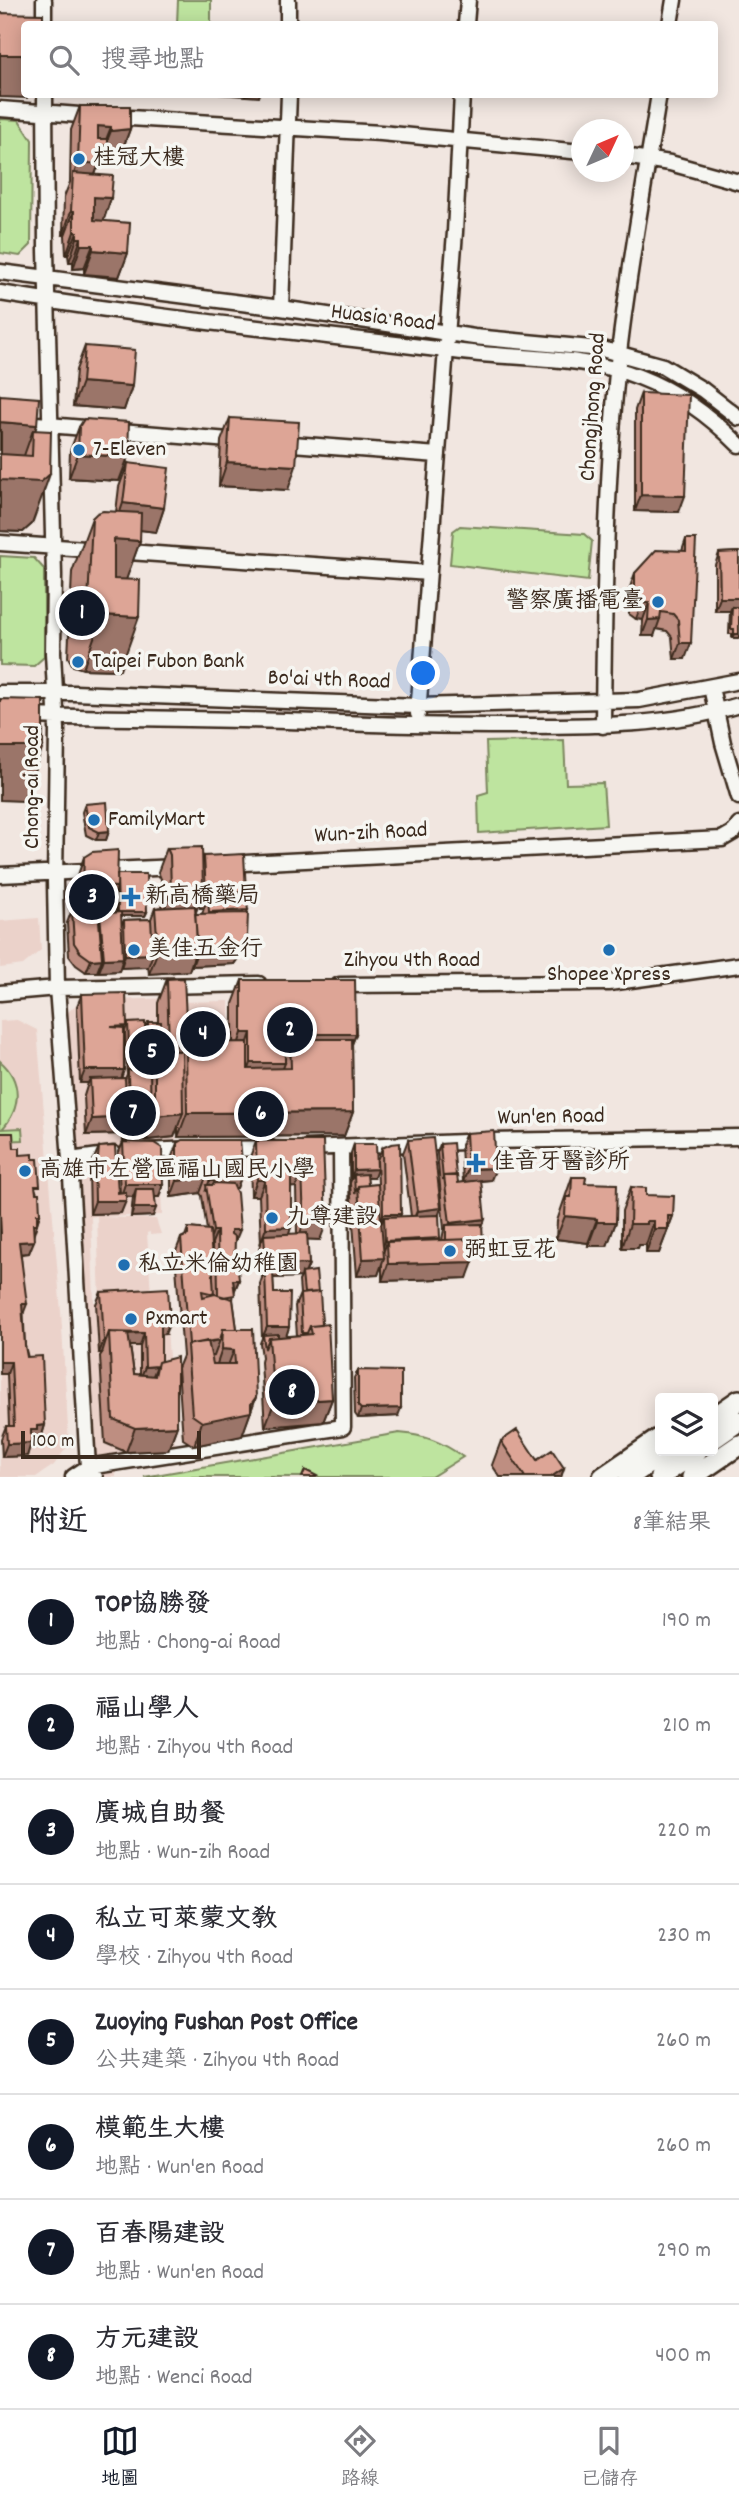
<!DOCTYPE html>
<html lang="zh-TW">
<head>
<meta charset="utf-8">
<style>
	:root { --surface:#fff; --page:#f7f7f7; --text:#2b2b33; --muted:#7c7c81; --line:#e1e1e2; --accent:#111827 }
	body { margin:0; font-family:Dekko,"LXGW WenKai TC",sans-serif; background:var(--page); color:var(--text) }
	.controls { position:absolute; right:21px; bottom:21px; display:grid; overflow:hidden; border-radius:7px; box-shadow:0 4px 18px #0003 }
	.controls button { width:63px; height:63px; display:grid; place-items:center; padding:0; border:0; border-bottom:2px solid var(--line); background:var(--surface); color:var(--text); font:35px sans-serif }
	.compass { position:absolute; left:571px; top:119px; width:63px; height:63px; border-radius:50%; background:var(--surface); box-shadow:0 4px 18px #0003; rotate:46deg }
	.scale { position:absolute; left:21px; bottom:18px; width:180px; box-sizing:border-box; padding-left:7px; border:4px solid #3b2a1e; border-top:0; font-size:19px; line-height:24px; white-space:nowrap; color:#3b2a1e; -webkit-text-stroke:5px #f6f6f2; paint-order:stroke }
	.you { position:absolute; left:424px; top:674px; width:24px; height:24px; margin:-18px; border:5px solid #fff; border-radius:50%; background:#1a73e8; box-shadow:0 0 0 10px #1a73e833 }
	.badge { display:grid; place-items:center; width:46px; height:46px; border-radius:50%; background:var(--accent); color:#fff; font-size:23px; font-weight:700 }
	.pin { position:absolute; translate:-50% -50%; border:4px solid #fff; box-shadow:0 2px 7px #0006 }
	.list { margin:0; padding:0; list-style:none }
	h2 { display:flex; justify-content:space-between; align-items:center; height:91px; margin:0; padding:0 28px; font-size:30px }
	h2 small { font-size:23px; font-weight:400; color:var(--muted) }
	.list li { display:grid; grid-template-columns:46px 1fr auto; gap:21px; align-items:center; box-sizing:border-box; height:105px; padding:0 28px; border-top:2px solid var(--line) }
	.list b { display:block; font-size:26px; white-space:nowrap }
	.list p { margin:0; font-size:23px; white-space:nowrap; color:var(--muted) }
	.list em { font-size:23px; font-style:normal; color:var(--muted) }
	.icon { flex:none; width:38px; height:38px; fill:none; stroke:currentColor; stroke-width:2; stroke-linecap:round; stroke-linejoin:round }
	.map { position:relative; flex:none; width:739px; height:1477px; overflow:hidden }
	.search { position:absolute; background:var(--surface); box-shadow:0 4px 18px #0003; left:21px; right:21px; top:21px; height:77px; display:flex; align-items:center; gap:18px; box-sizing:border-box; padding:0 24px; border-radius:7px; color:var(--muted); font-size:26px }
	.sheet { height:931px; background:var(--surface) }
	nav { display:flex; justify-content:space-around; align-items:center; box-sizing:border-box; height:98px; border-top:2px solid var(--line); background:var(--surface); font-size:19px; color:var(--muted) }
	nav a { display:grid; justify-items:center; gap:4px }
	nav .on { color:var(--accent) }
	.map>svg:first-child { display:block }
	.built { fill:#ebd2ca; fill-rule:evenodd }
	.green { fill:#bee49f; stroke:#7c875e; stroke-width:2 }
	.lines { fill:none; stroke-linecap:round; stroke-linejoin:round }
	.minor-casing { stroke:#3b2a1e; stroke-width:19 }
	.major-casing { stroke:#3b2a1e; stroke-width:24 }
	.minor { stroke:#f6f6f2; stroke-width:14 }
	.major { stroke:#f6f6f2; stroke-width:19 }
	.wall { fill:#be8e81; stroke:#3b2a1e; stroke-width:2; fill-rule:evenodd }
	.shaded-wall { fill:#9b7469; stroke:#3b2a1e; stroke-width:2 }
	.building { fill:#dda596; stroke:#3b2a1e; stroke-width:2 }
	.poi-dot { fill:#1f6fb2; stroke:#f6f6f2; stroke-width:2.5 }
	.labels { text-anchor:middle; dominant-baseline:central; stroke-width:7; stroke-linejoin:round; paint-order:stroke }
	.poi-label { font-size:23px; fill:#3b2a1e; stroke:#f6f6f2; text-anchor:start }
	.street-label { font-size:23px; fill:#3b2a1e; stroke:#f6f6f2 }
</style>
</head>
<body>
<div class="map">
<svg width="739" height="1477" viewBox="0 0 739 1477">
	<rect width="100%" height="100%" fill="#f1e6e0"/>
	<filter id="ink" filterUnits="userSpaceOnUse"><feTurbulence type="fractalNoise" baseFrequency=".0143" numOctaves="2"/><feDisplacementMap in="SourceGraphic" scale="14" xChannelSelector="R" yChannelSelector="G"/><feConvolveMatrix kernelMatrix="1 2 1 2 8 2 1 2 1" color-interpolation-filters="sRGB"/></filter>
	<g filter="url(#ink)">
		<path class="built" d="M39,918l2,32 -18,15 -23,3v-47z
			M176,998l1,4 52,-1 2,64 -54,2 -1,73 -17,3 3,72 -61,2 55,2 5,15 -11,1v-3l-3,1 4,61 14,4 10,149 -59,11v19h-31l-17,-465 12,-11zM97,1216l3,85 3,1h-9l-3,-85z
			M17,1020l20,10 24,282 8,132 -15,21 -18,12h-36v-456z"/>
		<path class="green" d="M178,0h33v24h-34z
			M0,119l19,1 13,20 -1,105 -11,11 -20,-3z
			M460,526l124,8 8,7 -4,40 -138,-17 3,-33z
			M0,556l34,2 10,11v88l-10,9 -34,-1z
			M564,740l2,44 37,-1 3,42 -127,8 -1,-38 10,-3 -2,-50z
			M0,1061c22,19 22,47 2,68l20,-1 1,12 -23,1z
			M399,1433c25,2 44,9 64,24l-32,20h-287z"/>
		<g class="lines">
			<defs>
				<path id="minor" d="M44,0v24
					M288,0v24
					M466,24l2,-24
					M670,24l4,-24
					M45,94l1,156 8,326 -1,77 4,76 -2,153 2,106 13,172 18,307 7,10
					M0,109l93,7
					M113,117l268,16 201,19
					M624,156l46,7 69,19
					M0,272l281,36 193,29 128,12 61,17 40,24 36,28
					M0,293c153,25 308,40 462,59 55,7 126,4 177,25 39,15 71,39 100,68
					M281,308l8,-214
					M0,421l241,20
					M279,443l159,12
					M0,543l429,30
					M711,687l12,56 16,54
					M0,693h74l344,13 221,-6 100,-19
					M418,714l37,-482 7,-138
					M0,715c106,4 212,3 318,7 68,3 137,4 206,4 73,0 145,0 215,-21
					M603,726c1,-123 3,-251 16,-373 10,-87 26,-172 40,-259
					M225,864l497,-25 12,-7 5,-7
					M0,875l177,-8
					M339,985l270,-2 130,-18
					M0,993l57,-5 202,-4
					M306,1148l185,-7 248,-4
					M222,1149l49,-1
					M145,1151l49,-2
					M70,1160l44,-6
					M73,1477l15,-10 255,-40 -2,-279"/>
				<path id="major" d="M713,1418l26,-18
					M713,1439l26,-18
					M603,1477l57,-39
					M629,1477l37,-26
					M660,1477l37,-26
					M692,1477l47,-32"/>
			</defs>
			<use href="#minor" class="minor-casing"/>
			<use href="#major" class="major-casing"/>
			<use href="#minor" class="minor"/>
			<use href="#major" class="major"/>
		</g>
		<path class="wall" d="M80,106l50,23 -9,24 -17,1 -5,15h-2l-2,6 16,23 -8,23 25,32 -9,24 -35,-3v-6l-11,1v-7h-4l-1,-7h-2l-1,-20h-2l1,-38 6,-15 1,-52z
			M85,346l47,40 -8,24 -51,-4 3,-36z
			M641,393l38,119 -44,-1v-101z
			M0,395l35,35 -3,94 -9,8 -23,-1z
			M230,418l58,72 -69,-4 2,-45z
			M79,427l49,30 -9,24 -50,-3 1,-27z
			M128,463l36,45 -8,24 -16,-2v11l-14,38 -6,91 -37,-1 -10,-3 -5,-9 4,-85 20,-54 24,-6 3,-25z
			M686,539l-1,120h-11l-2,-22 -5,-6 -11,-2 -2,7h-12l1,-16 -7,-1 -7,-5v-24l6,-17 47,-22z
			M739,552v86h-7v-4h-3l1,-23h-15v-46l4,-12z
			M85,804l24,27 -3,9h-10l-10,-5 -4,-23z
			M167,848l35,13 2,-5 41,39 2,18v25l-6,16 -7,10 -42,2v-4l-3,9 -40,3 -1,-8 -27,2v-2l-2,5 -20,1v-6l-2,6h-11l-10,-7 -7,-9 -2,-33 5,-13 11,-1h-9l2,-28 8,-24 34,17 29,38 -2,4h-24v10l3,-6 27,-1 4,-11 7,-1 -1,-28 -3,-7zM116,891v22l-16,1 -1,3 -1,-7 11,1zM200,900v8h4l-2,6 -7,1z
			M167,979l20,60 -5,15 4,-11 47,-1v-38l9,-24 114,54 -4,10 1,68 -9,24 -166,1v-11l-4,11 -27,3v-5l-2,5h-22l-1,-11 -1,5 -35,1 -2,-39 4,-13h-8l-3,-77 5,-12 42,40 -3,44 4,1 2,-5 -2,-43 3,-8 17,6 3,-7h10v-19z
			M0,1133l20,22 17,38 3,21 -7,21 -4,18 -8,1 4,92 20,79 -4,13h-7l-1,4h-2l-4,14 -25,1 -1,-18 5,-13h3l-2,-52h-7z
			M466,1133l25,47 -10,1 1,47 -4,27h-5l-6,23 -85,3v-18l-4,12 -21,1 -7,-93 2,-5h-1v-25l3,-9 20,34h-7l1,7 10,-1 -1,-24 5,-12 18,69 11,-1 -8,-63 5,-13 31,75v25h3l2,-11 -7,-76 3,-9 16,32 2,7 5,-1 -2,-37z
			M256,1141h67l-3,99 -13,-1 2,25 -3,8 12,20 14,107 -9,23 -58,5 -4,-65 1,-5 -2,-14 2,-5 -2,-54 2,-6 -3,-30 2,-4 -2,-48h-8l-1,-39zM291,1187h5l1,47h-8l2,-7zM301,1277l-2,4 1,13 -5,12 2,30h-11l3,-9 -15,-34 -1,-15z
			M123,1142l40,42 -4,13h-4l-2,19 -22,1 2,-20 -7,-1 -5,17 -31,1 -1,-44 10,-23 19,46h2l-2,-39z
			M177,1143l66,29 -6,16h-2l-1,80 5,12 -5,12 -1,8 4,29 19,68 -14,39 -48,10 -11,-7 -5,-71 5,-12 -8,-102 6,-16 4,-2 3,-8 19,2 -5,-34 -2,-3 -29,4v-38zM211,1243h1l1,33z
			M572,1177l13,6 31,39 -9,24h-19v-3l-32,-4 1,-18z
			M631,1187l15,8 27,21 -14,37h-13v-8h-7l-1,3h-16v-37z
			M101,1292l64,42h-4v27l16,65 -9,24 -42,2 -21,-9 -5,-87 2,-3h-3l-3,-49zM130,1346h10v29l-6,-1z
			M358,1370l40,46 -40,2 -3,-4 -1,-36z
			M501,1441l36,19 27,8 -3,9h-61l-8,-12z"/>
		<path class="shaded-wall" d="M0,55h24v39h4l-1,4 -27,-1z
			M218,94h42l-1,3z
			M98,126l13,1 -7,18 1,1 6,-15 19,-2 -9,24 -17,1 -5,15h-2l-7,19 -17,-11 5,-15z
			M94,197l17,1 -8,24 -18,-1z
			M71,211h3l-9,24h-2z
			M74,232h3l-9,23h-2z
			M77,238h4l-8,24h-4z
			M81,245h12l-9,23 -11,1z
			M93,250l35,3 -9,24 -35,-3z
			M82,382l50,4 -8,24 -51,-4z
			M0,422l37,3 -4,12v-7l-13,37 -20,-2z
			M78,454l50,3 -9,24 -50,-3z
			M227,462l69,4 -8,24 -69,-4z
			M50,474l-18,50 -9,8 -23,-1v-51z
			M641,495l44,1 -6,16 -44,-1z
			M123,503l41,5 -8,24 -41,-5z
			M114,539l26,2 -19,53 -27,-2z
			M720,598h19v13l-7,-4 -2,4h-15z
			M642,603h7l-6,17 -7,-1z
			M102,615l37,2 -19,53 -37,-1z
			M660,619l-6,17h-12l6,-16z
			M734,634h5v4h-7z
			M680,643h11l-6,16h-11z
			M0,747h43l-20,54 -23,-1z
			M109,831l-3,9h-10l3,-8z
			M83,885l34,2 -8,24 -35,-2z
			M203,890l-8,24 -33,1 9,-24z
			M206,892h40l-6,16 -32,-11 -4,11h-4z
			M248,910l-6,17 -39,2 6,-17z
			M118,912h29l-2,4h-29z
			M247,938l-6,16 -7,10 -42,2 6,-16z
			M197,947l-8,24 -40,3 9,-24z
			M153,954l-5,13 -27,1 4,-13z
			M123,958l-4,13 -20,1 5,-13z
			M102,959l-5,13h-11l5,-12z
			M242,1033h9l-8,24h-9z
			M285,1034h71l-9,23 -57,-18 -6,18z
			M187,1039l-9,24 -16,2 7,-19z
			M251,1063h34l-9,24h-33z
			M85,1070h39l-4,12 -30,-3 -2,4h-8z
			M353,1112l-9,24 -166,1 9,-24z
			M183,1113l-9,24 -27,3 8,-24z
			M127,1117l-6,17 -35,1 6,-16z
			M129,1123h22l-6,17h-22z
			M496,1168l-5,12 -28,2 5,-13z
			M377,1169l-3,9h-20v-3l-3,3 3,-8z
			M216,1170l27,2 -6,16 -25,-1 -6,3 6,-16z
			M302,1170l-6,17 -11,1 6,-16z
			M206,1177l-6,16 -29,4 6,-16z
			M257,1180h8l-6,16h-8z
			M125,1184h38l-4,13h-24l1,-8 -3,8 -12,-1z
			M95,1201h31l-5,12 -31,1z
			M134,1208h22l-3,8 -22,1z
			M441,1208l-4,12 -25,3 5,-12z
			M37,1214h3l-7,23h-5z
			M383,1214h18l-5,13 -12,-10 -4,10h-2z
			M565,1216l32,3 -9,24 -32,-4z
			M668,1216h5l-14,37h-13l8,-24z
			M485,1219l-4,13h-35l4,-9z
			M647,1221h7l-8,24h-7l-1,3h-16l8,-24z
			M304,1222l22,2 -6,16 -22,-1z
			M597,1222h19l-9,24h-19z
			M291,1227l-6,17 -21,-9 -4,9 6,-16z
			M231,1230h9l-5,12 -9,1z
			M213,1231h4l-5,12h-3z
			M440,1238l-5,13 -48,-9 -4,11 -3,1 5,-13z
			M34,1241l-5,12 -14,1 4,-12z
			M483,1243l-5,12 -36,1 5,-12z
			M384,1258l-6,17 -21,1 6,-17z
			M473,1262l-6,16 -85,3 6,-17z
			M309,1264l-5,12 -2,-3 -1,4 -36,1v-7l-3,7 4,-13z
			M233,1280h6l-5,12z
			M22,1304h5l-5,13z
			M161,1322h9l-5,12 -9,1z
			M267,1327h22l-4,13 -22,-4z
			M144,1333l-4,13h-17l4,-12z
			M104,1340h2l-4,13h-3z
			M220,1340l-6,16 -26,5 1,-15z
			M222,1349l12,1 -9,23h-11z
			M0,1362h11l-4,12h-7z
			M157,1366l-5,12 -12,1 5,-12z
			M256,1397l-14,39 -48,10 8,-24z
			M332,1399l-9,23 -58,5 9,-24z
			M401,1408l-3,8 -40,2 3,-9z
			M45,1425l-4,13h-7l-1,4h-7l5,-12 6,-4z
			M177,1426l-9,24 -42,2 9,-24z
			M31,1443l-4,13 -25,1 5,-13z
			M564,1468l-3,9h-10z"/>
		<path class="building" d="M0,13l43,1v10h-19v31h-24z
			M80,106h50v23l-19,2v-4l-13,-1v13h10v7l-9,-1v19l-21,-2z
			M73,173l40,3 -2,22 -17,-1v23l36,3 -2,30 -35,-3v-5h-12v-7h-4v-6h-3v-21h-3z
			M85,346l50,4 -3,36 -50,-4z
			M641,393l48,2 -4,101 -44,-1z
			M0,395l39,3 -2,27 -37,-3z
			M230,418l69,4 -3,44 -69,-4z
			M84,419l45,3 -1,35 -50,-3 1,-27z
			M0,430h1v24l31,2 1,-26 18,1 -1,43 -9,8 -41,-2z
			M128,463l41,5 -5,40 -41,-5z
			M103,511l38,2 -1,28 -26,-2v40l26,1 -1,37 -37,-2 -10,-2 -4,-9 4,-86 5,-5z
			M686,539h10l-5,104h-11l-2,-23 -5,-6 -12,-2 -1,7 -12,1 1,-17h-7l-7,-6v-24l21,-23 30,1z
			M739,552v46h-19l-1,-45z
			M732,607h7v27h-5v-5h-3z
			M0,699l43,1v47h-43z
			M107,802l2,29 -10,1 -10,-5 -4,-23z
			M202,847l1,43 -32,1 -1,-36 -3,-7z
			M118,850l-1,37 -34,-2 1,-28 8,-5z
			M244,854l2,38h-40l-2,-36z
			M117,874h29l1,38h-29z
			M246,895l2,15 -39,2 -1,-15z
			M195,906l2,41 -39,3 -3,-42z
			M98,908l4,51 -11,1 -11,-8 -6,-9 -2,-33z
			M121,912l2,46 -19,1 -4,-45z
			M248,913l-1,25 -7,9 -42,3 -3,-36z
			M151,919l2,35 -28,1 -1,-35z
			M184,978l3,61 -4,6 -14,1 -2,-67z
			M242,980h113l1,54h-71v29h-34v-30h-9z
			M126,993l1,33 -16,1 13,1v42h-39l-3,-76z
			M145,1022l1,46 -16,1 -2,-46z
			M148,1022h13l1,28h-7l-6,16z
			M290,1039h62l1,73 -166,1 -1,-70 62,-1v27l43,-1z
			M155,1050l27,1 1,62 -28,3z
			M128,1070h22l1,53h-22z
			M125,1078l2,39 -35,2 -2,-40z
			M494,1131l2,37 -28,1 -2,-36z
			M0,1133h13l1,15h6v7l13,-1v5h5l2,27h-5l1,7h3l1,21h-3v10h-4l1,17 -15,1 8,62h-5l3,42 2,11 15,-1 3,69 -8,1v4h-6v13l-24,1 -1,-18h8l-3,-64h-11v-129h1l-1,-20z
			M433,1138l8,70 -24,3 -9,-71z
			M182,1140h58l3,32 -27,-2 -4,4 2,7h-4l-4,-4 -29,4v-38z
			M256,1141h67l3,83 -22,-2 -2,-52 -11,2v55l-25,1 -1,-48h-8z
			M123,1142l31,1 8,5 1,36h-38z
			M400,1143l1,71h-18l-1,-66 9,-4z
			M453,1143l3,33h-12l-1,4 -3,-36z
			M354,1144h22l1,25 -23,1z
			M115,1146l3,47 8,-1v9h-31l-1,-43h4l1,-11z
			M367,1174l1,11 -10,1 -3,8 -1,-19z
			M457,1175l1,8 23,-3 4,39 -35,4 -6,-47z
			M572,1177h14l-1,6 32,1 -1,38h-19v-3l-32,-3 1,-19h5z
			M214,1183l19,1 4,9 3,37h-9v4l4,3 -1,31 4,1 1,11h-6l2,15 -12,2 -5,-2 -1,-64h-4l-7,-46h7z
			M378,1184l6,74 -21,1 -5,-73z
			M631,1187l15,1v7l28,1 -1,20h-5v13h-14v-8h-7v3h-17z
			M136,1189h18l2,19h-22z
			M439,1215l1,23 -55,3 -1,-24z
			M482,1224l1,19h-11v-4l-26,1v-15z
			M188,1228l22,2 4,64 -12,-3 1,6 12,-3 18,5 4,30h-14l-3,11 -31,4 -8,-106 7,-3z
			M307,1233l2,31 -43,1 -2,-30z
			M472,1239l1,23 -85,2 -1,-22z
			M265,1271l8,1 1,21h16l-1,34h-22z
			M316,1271l2,21 -14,1 -2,-20z
			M168,1288l2,34h-9v39l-3,1 -1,4 -12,1 -1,-34 -35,-1 -3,8h-2l-3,-48z
			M320,1292l2,33 -12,1 -3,7h-5l-2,-39z
			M328,1324l4,75 -58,4 -5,-65 43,-4 -2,-8z
			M223,1329h30l3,68 -5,7v8l-49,10 -10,-7 -5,-70 21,-4 5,23h22l-1,-14 -12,-1z
			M109,1332l19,1 6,41 21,2 3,-14 19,-5v69l-42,2 -22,-9z
			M278,1334v3l-9,1 -4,11 -2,-14z
			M358,1370l43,1v37l-40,1 -3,-3z
			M517,1430l20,30 15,-10 12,18 -13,9h-26l-24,-36z
			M305,1470l12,6 -1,1h-14z"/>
	</g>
	<g class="poi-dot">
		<circle cx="79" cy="159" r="7"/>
		<circle cx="79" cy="450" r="7"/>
		<circle cx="658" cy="602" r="7"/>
		<circle cx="78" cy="662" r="7"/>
		<circle cx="94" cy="820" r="7"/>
		<path d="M127.5 886.5h7v7h7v7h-7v7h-7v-7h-7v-7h7z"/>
		<circle cx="134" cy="950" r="7"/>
		<circle cx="609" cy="950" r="7"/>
		<path d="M472.5 1152.5h7v7h7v7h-7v7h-7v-7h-7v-7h7z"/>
		<circle cx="25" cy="1171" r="7"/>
		<circle cx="272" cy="1218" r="7"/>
		<circle cx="450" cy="1251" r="7"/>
		<circle cx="124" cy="1265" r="7"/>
		<circle cx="131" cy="1319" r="7"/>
	</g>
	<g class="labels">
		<g class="poi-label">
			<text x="93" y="159">桂冠大樓</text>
			<text x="93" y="450">7-Eleven</text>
			<text x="644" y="602" text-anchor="end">警察廣播電臺</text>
			<text x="92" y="662">Taipei Fubon Bank</text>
			<text x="108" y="820">FamilyMart</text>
			<text x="145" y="897">新高橋藥局</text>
			<text x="148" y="950">美佳五金行</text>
			<text x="609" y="975" text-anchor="middle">Shopee Xpress</text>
			<text x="492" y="1163">佳音牙醫診所</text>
			<text x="39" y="1171">高雄市左營區福山國民小學</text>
			<text x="286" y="1218">九尊建設</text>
			<text x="464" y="1251">弼虹豆花</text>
			<text x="138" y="1265">私立米倫幼稚園</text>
			<text x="145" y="1319">Pxmart</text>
		</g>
		<g class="street-label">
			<text transform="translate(383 319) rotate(7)">Huasia Road</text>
			<text transform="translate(594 407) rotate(-86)">Chongjhong Road</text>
			<text transform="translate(329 681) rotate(2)">Bo'ai 4th Road</text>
			<text transform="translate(33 787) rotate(-90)">Chong-ai Road</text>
			<text transform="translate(371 834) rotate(-3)">Wun-zih Road</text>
			<text x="412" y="961">Zihyou 4th Road</text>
			<text transform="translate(551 1118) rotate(-1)">Wun'en Road</text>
		</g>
	</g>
</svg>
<div class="controls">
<button><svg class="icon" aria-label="layers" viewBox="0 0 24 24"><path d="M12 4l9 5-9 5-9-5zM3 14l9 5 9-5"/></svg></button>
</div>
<svg class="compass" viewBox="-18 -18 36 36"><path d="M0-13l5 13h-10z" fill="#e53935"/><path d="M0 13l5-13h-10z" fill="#7c7c81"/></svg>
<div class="scale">100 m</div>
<div class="you"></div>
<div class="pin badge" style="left:82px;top:613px">1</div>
<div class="pin badge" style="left:290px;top:1030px">2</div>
<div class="pin badge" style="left:92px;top:897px">3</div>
<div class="pin badge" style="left:203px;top:1034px">4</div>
<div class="pin badge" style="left:152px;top:1052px">5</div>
<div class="pin badge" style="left:261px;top:1114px">6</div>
<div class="pin badge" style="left:133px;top:1113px">7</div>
<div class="pin badge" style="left:292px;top:1392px">8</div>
<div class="search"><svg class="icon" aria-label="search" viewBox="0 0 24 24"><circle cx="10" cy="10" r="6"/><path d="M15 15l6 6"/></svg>搜尋地點</div>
</div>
<section class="sheet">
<h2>附近<small>8筆結果</small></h2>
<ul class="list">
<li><span class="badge">1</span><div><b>TOP協勝發</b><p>地點 · Chong-ai Road</p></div><em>190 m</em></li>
<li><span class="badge">2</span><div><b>福山學人</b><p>地點 · Zihyou 4th Road</p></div><em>210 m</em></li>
<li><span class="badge">3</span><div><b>廣城自助餐</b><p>地點 · Wun-zih Road</p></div><em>220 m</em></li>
<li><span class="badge">4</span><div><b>私立可萊蒙文教</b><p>學校 · Zihyou 4th Road</p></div><em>230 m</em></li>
<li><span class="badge">5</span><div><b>Zuoying Fushan Post Office</b><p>公共建築 · Zihyou 4th Road</p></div><em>260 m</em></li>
<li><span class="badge">6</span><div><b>模範生大樓</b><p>地點 · Wun'en Road</p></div><em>260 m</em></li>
<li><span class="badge">7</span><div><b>百春陽建設</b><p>地點 · Wun'en Road</p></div><em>290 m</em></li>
<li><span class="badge">8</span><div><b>方元建設</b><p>地點 · Wenci Road</p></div><em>400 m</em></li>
</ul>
</section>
<nav>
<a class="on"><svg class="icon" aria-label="map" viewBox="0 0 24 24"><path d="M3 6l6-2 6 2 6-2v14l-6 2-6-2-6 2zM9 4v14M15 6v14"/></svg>地圖</a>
<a><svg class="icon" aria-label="directions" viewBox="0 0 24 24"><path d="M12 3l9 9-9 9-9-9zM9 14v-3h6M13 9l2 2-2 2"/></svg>路線</a>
<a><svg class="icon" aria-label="saved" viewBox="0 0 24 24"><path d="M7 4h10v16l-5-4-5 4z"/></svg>已儲存</a>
</nav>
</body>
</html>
